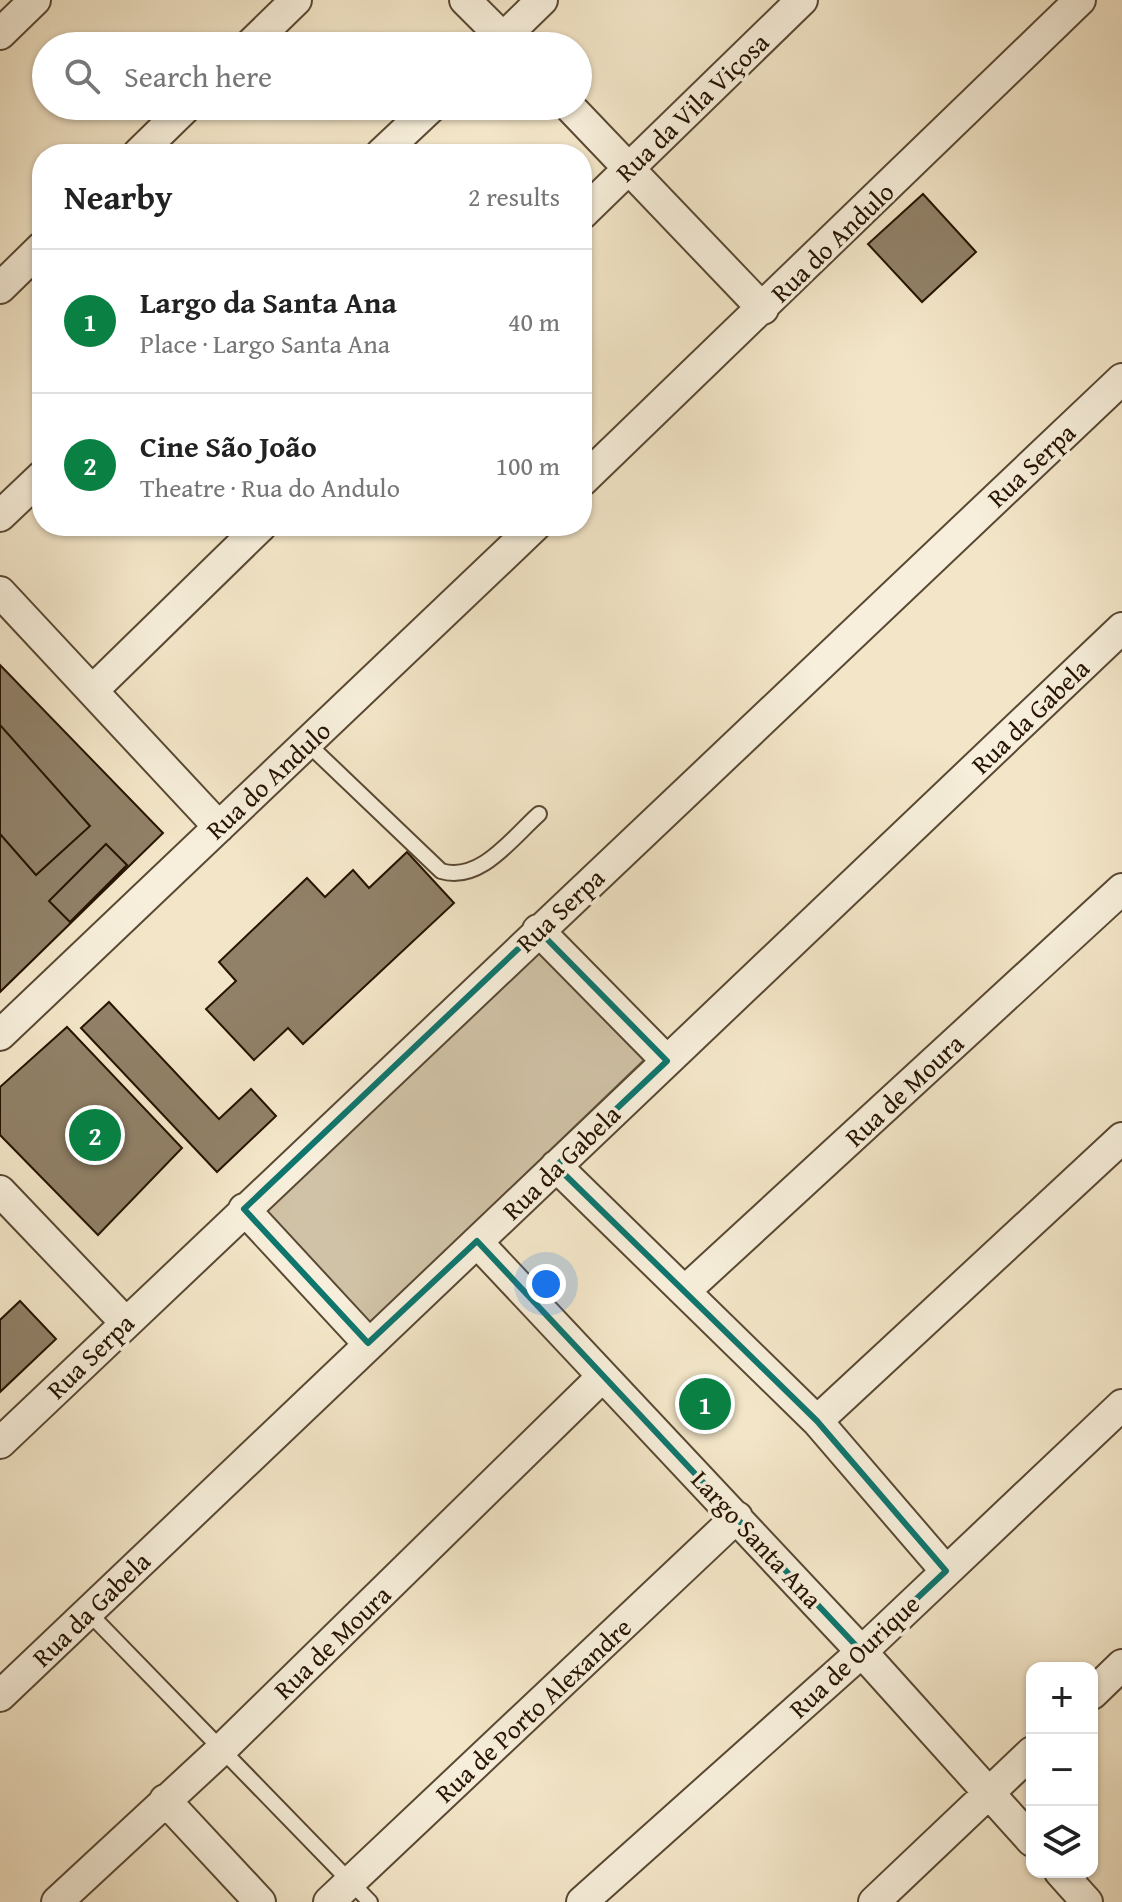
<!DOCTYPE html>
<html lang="en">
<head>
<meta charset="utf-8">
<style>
	:root { --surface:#fff; --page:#f6f6f6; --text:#222; --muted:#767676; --line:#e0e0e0; --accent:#0b8043 }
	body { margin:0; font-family:"Gentium Book Plus",serif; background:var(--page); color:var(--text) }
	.controls { position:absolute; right:24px; bottom:24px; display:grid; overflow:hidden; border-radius:16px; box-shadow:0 2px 6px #0004 }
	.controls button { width:72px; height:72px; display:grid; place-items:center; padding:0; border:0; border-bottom:2px solid var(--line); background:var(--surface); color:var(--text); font:40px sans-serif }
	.you { position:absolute; left:546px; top:1284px; width:28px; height:28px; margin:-20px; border:6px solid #fff; border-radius:50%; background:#1a73e8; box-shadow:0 0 0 12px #1a73e833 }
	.badge { display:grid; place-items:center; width:52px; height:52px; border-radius:50%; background:var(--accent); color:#fff; font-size:26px; font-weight:700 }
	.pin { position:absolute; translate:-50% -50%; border:4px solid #fff; box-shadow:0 2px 8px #0006 }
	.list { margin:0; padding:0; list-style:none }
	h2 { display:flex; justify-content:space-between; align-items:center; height:104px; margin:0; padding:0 32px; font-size:34px }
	h2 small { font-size:26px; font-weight:400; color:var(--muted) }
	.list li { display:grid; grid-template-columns:52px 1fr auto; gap:24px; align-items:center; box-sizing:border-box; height:144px; padding:0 32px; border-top:2px solid var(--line) }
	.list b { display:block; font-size:30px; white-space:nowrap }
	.list p { margin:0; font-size:26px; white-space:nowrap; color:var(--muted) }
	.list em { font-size:26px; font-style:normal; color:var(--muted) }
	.icon { flex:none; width:44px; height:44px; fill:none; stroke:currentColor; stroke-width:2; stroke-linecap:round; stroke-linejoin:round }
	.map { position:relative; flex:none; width:1122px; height:1902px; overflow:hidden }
	.search { position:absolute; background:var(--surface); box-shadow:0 2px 6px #0004; left:32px; top:32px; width:560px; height:88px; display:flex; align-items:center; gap:20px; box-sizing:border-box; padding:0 28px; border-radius:44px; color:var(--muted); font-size:30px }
	.panel { position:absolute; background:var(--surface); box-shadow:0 2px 6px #0004; left:32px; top:144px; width:560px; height:392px; border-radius:32px }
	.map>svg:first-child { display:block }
	.green { fill:#d0c2a6; stroke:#7b6a54; stroke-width:2 }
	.building { fill:#918168; stroke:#261301; stroke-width:2 }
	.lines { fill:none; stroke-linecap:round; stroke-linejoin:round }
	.service-casing { stroke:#594833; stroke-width:18 }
	.minor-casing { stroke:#594833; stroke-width:34 }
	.service { stroke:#f7efdb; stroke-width:14 }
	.minor { stroke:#f7efdb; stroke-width:30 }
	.marked { fill:none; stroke:#0f766e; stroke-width:6; stroke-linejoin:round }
	.labels { text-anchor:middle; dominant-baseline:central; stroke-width:7; stroke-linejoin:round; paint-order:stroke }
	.street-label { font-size:26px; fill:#261301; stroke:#f7efdb }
</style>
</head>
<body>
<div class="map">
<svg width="1122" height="1902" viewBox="0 0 1122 1902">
	<rect width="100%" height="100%" fill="#f3e6c8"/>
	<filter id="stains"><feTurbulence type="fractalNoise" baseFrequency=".0025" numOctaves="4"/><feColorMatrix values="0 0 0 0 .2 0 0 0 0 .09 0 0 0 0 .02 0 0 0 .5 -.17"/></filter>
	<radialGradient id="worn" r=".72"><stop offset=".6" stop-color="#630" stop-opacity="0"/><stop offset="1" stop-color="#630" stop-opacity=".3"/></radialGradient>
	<path class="green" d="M538,943l109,114 -277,267 -110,-114z"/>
	<path class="building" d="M923,194l53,58 -54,50 -54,-58z
		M0,665l163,168 -163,159z
		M0,725l90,101 -54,49 -36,-41z
		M106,844l21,21 -57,57 -21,-21z
		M407,852l47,51 -151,141 -15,-16 -34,32 -48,-51 30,-28 -17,-19 88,-84 18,19 28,-27 16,18z
		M109,1002l110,117 32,-30 25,27 -59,56 -136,-144z
		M67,1027l115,121 -84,87 -98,-100v-48z
		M20,1301l36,38 -56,53v-72z"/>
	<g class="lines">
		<defs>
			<path id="service" d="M307,743l134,128c39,12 71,-33 98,-57
				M88,1612l282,290"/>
			<path id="minor" d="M465,0l46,46
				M0,34l35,-34
				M249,46l47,-46
				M495,46l47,-46
				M569,106l194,203
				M138,154l49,-48
				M381,154l51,-48
				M582,214l220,-214
				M0,288l42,-41
				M582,481l498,-481
				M0,516l42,-40
				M0,592l219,235
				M93,690l168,-164
				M538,930l129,131
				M0,1035l535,-509
				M556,1166l261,255 129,150
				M0,1191l125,131
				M244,1209l124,134
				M477,1242l384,409 171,190
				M685,1291l437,-402
				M817,1421l305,-283
				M0,1443l1122,-1064
				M1092,1694l30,-29
				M0,1696l1122,-1068
				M165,1800l95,102
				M1060,1872l27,30
				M57,1902l164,-152 381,-373
				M329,1902l408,-385
				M582,1902l274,-245 266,-252
				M874,1902l158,-150"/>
		</defs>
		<use href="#service" class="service-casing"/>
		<use href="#minor" class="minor-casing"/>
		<use href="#service" class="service"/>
		<use href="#minor" class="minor"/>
	</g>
	<path class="marked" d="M538,930l129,131 -111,105 261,255 129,150 -85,80 -384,-410 -109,102 -124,-134z"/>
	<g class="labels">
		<g class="street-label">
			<text transform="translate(692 107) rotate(-44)">Rua da Vila Viçosa</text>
			<text transform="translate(832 242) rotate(-44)">Rua do Andulo</text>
			<text transform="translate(1031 465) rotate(-43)">Rua Serpa</text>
			<text transform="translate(1030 716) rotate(-44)">Rua da Gabela</text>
			<text transform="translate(268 780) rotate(-43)">Rua do Andulo</text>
			<text transform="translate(560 910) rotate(-43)">Rua Serpa</text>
			<text transform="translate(904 1090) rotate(-43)">Rua de Moura</text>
			<text transform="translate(561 1162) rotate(-44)">Rua da Gabela</text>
			<text transform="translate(90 1356) rotate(-44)">Rua Serpa</text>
			<text transform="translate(757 1539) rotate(47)">Largo Santa Ana</text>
			<text transform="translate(91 1609) rotate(-44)">Rua da Gabela</text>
			<text transform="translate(332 1642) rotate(-44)">Rua de Moura</text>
			<text transform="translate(854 1656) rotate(-43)">Rua de Ourique</text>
			<text transform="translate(533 1710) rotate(-43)">Rua de Porto Alexandre</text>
		</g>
	</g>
	<rect width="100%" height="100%" filter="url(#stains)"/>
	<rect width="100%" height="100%" fill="url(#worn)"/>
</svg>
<div class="controls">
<button>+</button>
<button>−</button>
<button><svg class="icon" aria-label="layers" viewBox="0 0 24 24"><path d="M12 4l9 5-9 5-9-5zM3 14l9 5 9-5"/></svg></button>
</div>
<div class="you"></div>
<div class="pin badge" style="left:705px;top:1404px">1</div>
<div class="pin badge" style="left:95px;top:1135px">2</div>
<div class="search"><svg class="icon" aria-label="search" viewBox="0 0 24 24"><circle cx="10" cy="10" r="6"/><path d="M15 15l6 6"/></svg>Search here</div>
<section class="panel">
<h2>Nearby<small>2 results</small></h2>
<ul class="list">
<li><span class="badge">1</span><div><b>Largo da Santa Ana</b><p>Place · Largo Santa Ana</p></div><em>40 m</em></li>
<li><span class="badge">2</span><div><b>Cine São João</b><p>Theatre · Rua do Andulo</p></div><em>100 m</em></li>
</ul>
</section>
</div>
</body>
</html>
